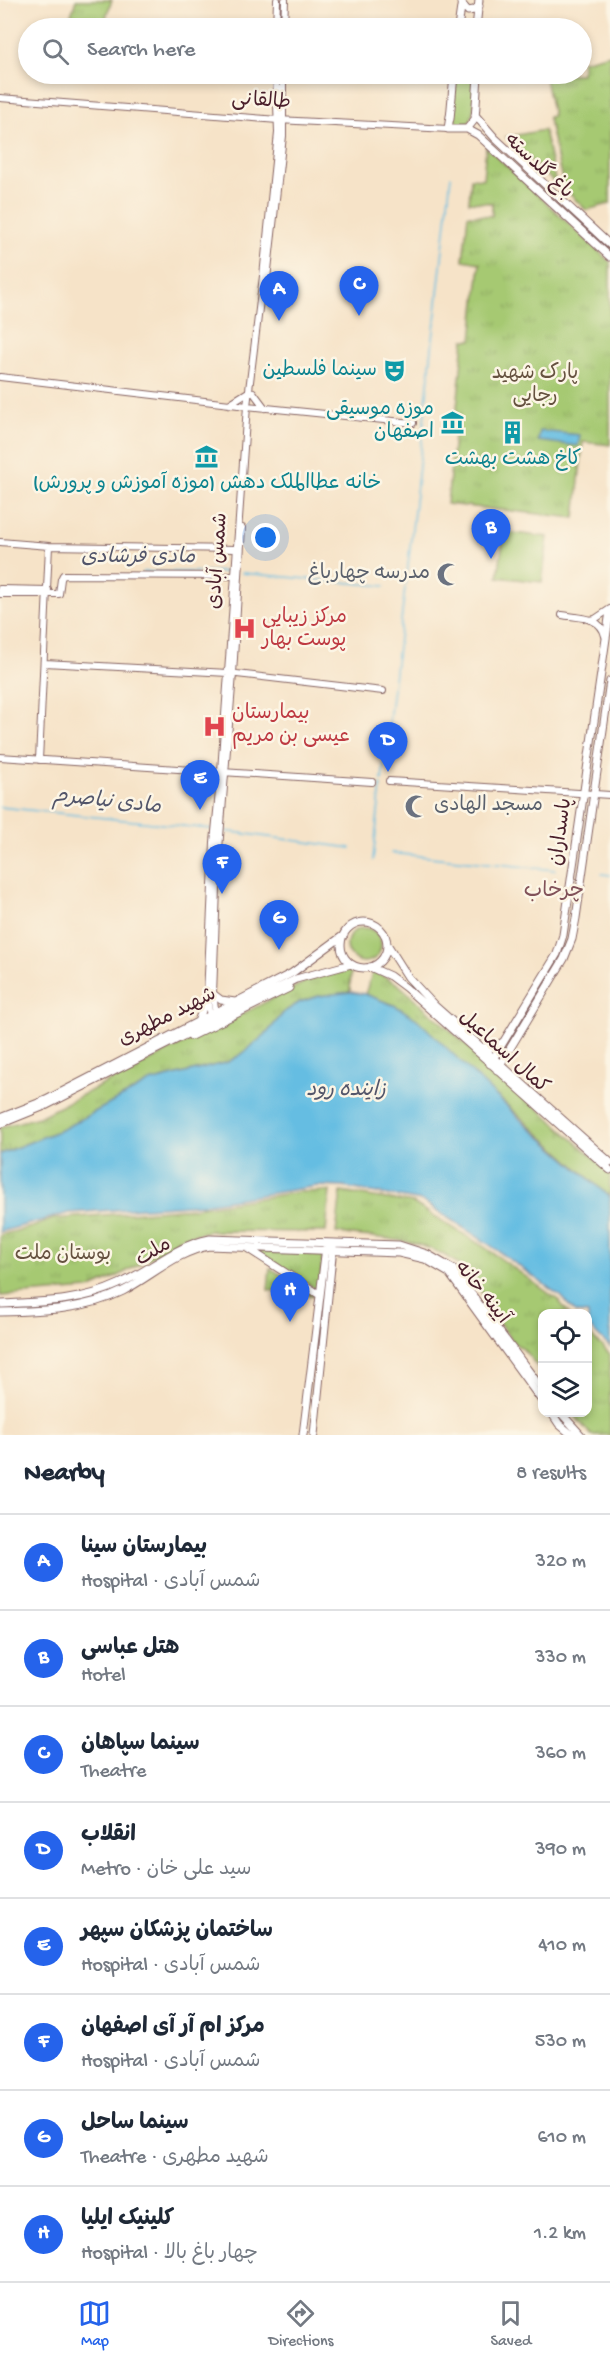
<!DOCTYPE html>
<html lang="en">
<head>
<meta charset="utf-8">
<style>
	:root { --surface:#fff; --page:#f2f2f3; --text:#1f2937; --muted:#747a83; --line:#e0e1e3; --accent:#2563eb }
	body { margin:0; font-family:"Gochi Hand","Playpen Sans Arabic",sans-serif; background:var(--page); color:var(--text) }
	.controls { position:absolute; right:18px; bottom:18px; display:grid; overflow:hidden; border-radius:12px; box-shadow:0 3px 9px #0003 }
	.controls button { width:54px; height:54px; display:grid; place-items:center; padding:0; border:0; border-bottom:2px solid var(--line); background:var(--surface); color:var(--text); font:30px sans-serif }
	.you { position:absolute; left:266px; top:538px; width:21px; height:21px; margin:-15px; border:4px solid #fff; border-radius:50%; background:#1a73e8; box-shadow:0 0 0 9px #1a73e833 }
	.badge { display:grid; place-items:center; width:39px; height:39px; border-radius:50%; background:var(--accent); color:#fff; font-size:20px; font-weight:700 }
	.pin { position:absolute; translate:-50% -50px; filter:drop-shadow(0 2px 3px #0008) }
	.pin::after { content:''; position:absolute; top:32px; width:21px; height:18px; background:inherit; clip-path:polygon(0 0,100% 0,50% 100%) }
	.list { margin:0; padding:0; list-style:none }
	h2 { display:flex; justify-content:space-between; align-items:center; height:78px; margin:0; padding:0 24px; font-size:26px }
	h2 small { font-size:20px; font-weight:400; color:var(--muted) }
	.list li { display:grid; grid-template-columns:39px 1fr auto; gap:18px; align-items:center; box-sizing:border-box; height:96px; padding:0 24px; border-top:2px solid var(--line) }
	.list b { display:block; font-size:22px; white-space:nowrap }
	.list p { margin:0; font-size:20px; white-space:nowrap; color:var(--muted) }
	.list em { font-size:20px; font-style:normal; color:var(--muted) }
	.icon { flex:none; width:33px; height:33px; fill:none; stroke:currentColor; stroke-width:2; stroke-linecap:round; stroke-linejoin:round }
	.map { position:relative; flex:none; width:610px; height:1435px; overflow:hidden }
	.search { position:absolute; background:var(--surface); box-shadow:0 3px 9px #0003; left:18px; right:18px; top:18px; height:66px; display:flex; align-items:center; gap:15px; box-sizing:border-box; padding:0 21px; border-radius:33px; color:var(--muted); font-size:22px }
	.sheet { height:846px; background:var(--surface) }
	nav { display:flex; justify-content:space-around; align-items:center; box-sizing:border-box; height:84px; border-top:2px solid var(--line); background:var(--surface); font-size:16px; color:var(--muted) }
	nav a { display:grid; justify-items:center; gap:3px }
	nav .on { color:var(--accent) }
	.map>svg:first-child { display:block }
	.grass { fill:#a6c972; stroke:#78744e; stroke-width:1.5 }
	.park { fill:url(#park-tufts); stroke:#78744e; stroke-width:1.5 }
	.water { fill:#65bde2; stroke:#586e86; stroke-width:1.5 }
	.lines { fill:none; stroke-linecap:round; stroke-linejoin:round }
	.stream { stroke:#65bde2; stroke-width:1.5 }
	.secondary-casing { stroke:#866462; stroke-width:8 }
	.primary-casing { stroke:#866462; stroke-width:9 }
	.secondary { stroke:#fff; stroke-width:6 }
	.primary { stroke:#fff; stroke-width:7 }
	.labels { text-anchor:middle; dominant-baseline:central; stroke-width:5; stroke-linejoin:round; paint-order:stroke }
	.street-label { font-size:20px; fill:#4a1f2b; stroke:#fcf5e5 }
	.culture-label { font-size:20px; fill:#0d838f; stroke:#fcf5e5; text-anchor:end }
	.park-label { font-size:20px; fill:#665240; stroke:#fcf5e5 }
	.worship-label { font-size:20px; fill:#5b616d; stroke:#fcf5e5; text-anchor:end }
	.health-label { font-size:20px; fill:#be3a42; stroke:#fcf5e5; text-anchor:start }
	.water-label { font-size:21px; font-style:italic; fill:#53566b; stroke:#fcf5e5 }
	.neighbourhood-label { font-size:21px; fill:#815259; stroke:#fcf5e5 }
</style>
</head>
<body>
<div class="map">
<svg width="610" height="1435" viewBox="0 0 610 1435">
	<defs>
		<pattern id="park-tufts" width="24" height="20" patternUnits="userSpaceOnUse" patternTransform="scale(1.5)"><rect width="24" height="20" fill="#a6c972"/><path d="M3 7l-1-3M5 7V3M7 7l1-3M15 17l-1-3M17 17v-4M19 17l1-3" fill="none" stroke="#90ac63"/></pattern>
	</defs>
	<rect width="100%" height="100%" fill="#fcf5e5"/>
	<filter id="ink" filterUnits="userSpaceOnUse"><feTurbulence type="fractalNoise" baseFrequency=".0167" numOctaves="2"/><feDisplacementMap in="SourceGraphic" scale="12" xChannelSelector="R" yChannelSelector="G"/><feConvolveMatrix kernelMatrix="1 2 1 2 8 2 1 2 1" color-interpolation-filters="sRGB"/></filter>
	<filter id="wash" filterUnits="userSpaceOnUse"><feTurbulence type="fractalNoise" baseFrequency=".008" numOctaves="4" result="noise"/><feDisplacementMap in="SourceGraphic" scale="24" xChannelSelector="R" yChannelSelector="G"/><feGaussianBlur stdDeviation="1.35" result="paint"/><feColorMatrix in="noise" values="0 0 0 0 0 0 0 0 0 0 0 0 0 0 0 0 0 1.4 0 .05"/><feComposite in="paint" operator="in"/></filter>
	<g filter="url(#wash)">
		<rect width="100%" height="100%" fill="#f6e3c8"/>
		<path class="grass" d="M462,75l7,1c9,8 6,39 -1,48l-7,2 -8,-7 2,-37z
			M504,532l44,5 -6,45 -44,-5z
			M347 945a17 17 0 1 1 34 0a17 17 0 1 1-34 0Z"/>
		<path class="park" d="M76,0h36l-6,17 8,11h-47z
			M610,54v150l-24,6 -22,-22 -16,-71 5,-1 -9,-42h38v-13z
			M544,130l12,54 -50,-47z
			M486,147l124,115v183l-27,-3 -8,76 -128,-14 17,-164h8l8,-77 -17,-3 5,-45 24,1v-13l-23,-1 2,-24 12,1z
			M351,970l-1,22 -31,4 -19,6 -16,10 -17,21 -25,21 -14,8 -78,20 -87,47 -63,25v-27l39,-10 268,-136 13,-5z
			M373,971l25,13 212,188v25l-214,-191 -31,-12z
			M330,1191l-4,41 -118,-1 -31,8 1,3 -58,33 -31,14 -89,7v-61l32,-8 21,-8 141,-11 105,-16z
			M341,1192l72,11 73,45 72,52 11,13 -27,1v58l-19,-23 -9,-6 -23,-31v-5c-9,-12 -17,-28 -27,-38 -37,-33 -82,-29 -128,-36z
			M254,1250l69,3 -4,38z
			M270,1268l46,28 -48,-6z
			M588,1333l22,21v81h-19l-19,-22 16,-1z"/>
		<path class="water" d="M540,431l40,4 -2,11 -40,-5z
			M350,992l15,2 31,12 21,13 104,101 89,77v150l-22,-21v-12l-12,-1 -16,-17 -73,-53 -65,-42 -79,-14 -26,-1 -113,18 -135,9 -69,19v-78l63,-25 87,-47 78,-20 14,-8 25,-21 17,-21 16,-10 19,-6z"/>
		<g class="lines">
			<path class="stream" d="M143,572h89
				M242,573l143,13
				M406,584l45,-408
				M382,780l23,-192
				M0,807l211,22
				M224,831l127,17
				M391,853l164,17
				M373,860l8,-75
				M602,874l8,1"/>
		</g>
	</g>
	<g filter="url(#ink)">
		<g class="lines">
			<defs>
				<path id="secondary" d="M276,28l1,-28
					M284,28l1,-28
					M0,98l278,22 170,9
					M265,297l18,-161v-62
					M0,377l247,29 166,17
					M253,392l12,16
					M229,404l19,-12
					M0,542l49,4 187,3
					M0,589l48,1
					M0,594h59l2,-15 2,-4 171,1
					M562,615c16,3 39,1 43,21
					M590,620l5,-1 15,-10
					M45,663l183,10 155,18
					M0,757l372,25
					M39,760l10,-214
					M205,771l15,14
					M389,781l221,14
					M216,1015l-3,-21 5,-132 15,-188 9,-146
					M210,1018l-3,-22 7,-154 7,-71 26,-365 16,-130 15,-143 -2,-59"/>
				<path id="primary" d="M461,3l7,8 6,-1 5,-4
					M458,28l4,-28
					M476,28l3,-28
					M475,115l20,23 115,107
					M450,116l-2,13h19l11,6 132,122
					M450,119l4,-45
					M467,129l8,-10 3,-43 -2,-2
					M341 945a23 23 0 1 1 46 0a23 23 0 1 1-46 0Z
					M387,944l21,33 26,28 176,157
					M370,967l20,9 16,12 204,182
					M213,994l8,6 14,2
					M198,1022l9,-26
					M191,1036l98,-48
					M480,1047l12,1 11,-6
					M490,1064l67,-110 6,-19 47,-324
					M497,1070l67,-111 8,-20 4,-21 34,-237
					M0,1118l46,-18 246,-127 52,-38
					M0,1124l47,-19 249,-126 55,-15
					M247,1248l73,47
					M0,1304c41,-2 81,-2 119,-20 32,-14 55,-38 91,-45l189,6 28,9 26,15 89,120
					M0,1312c42,-1 85,-2 123,-21 29,-15 53,-39 86,-45l190,7 26,6 24,14 93,128
					M551,1412l8,12 13,11
					M560,1412l21,23
					M303,1435l23,-188
					M314,1435l19,-188"/>
			</defs>
			<use href="#secondary" class="secondary-casing"/>
			<use href="#primary" class="primary-casing"/>
			<use href="#secondary" class="secondary"/>
			<use href="#primary" class="primary"/>
		</g>
	</g>
	<defs>
		<symbol id="theatre-bare" viewBox="-9 -9 18 18"><path d="M-5-5.5Q0-4 5-5.5V0Q5 5 0 6Q-5 5-5 0ZM-3.3-2.5H-1v1.5H-3.3ZM1-2.5H3.3v1.5H1ZM-2.8 1Q0 5.5 2.8 1Z" fill="#0f9aa8" stroke="#fcf5e5" stroke-width="2.5" paint-order="stroke"/></symbol>
		<symbol id="museum-bare" viewBox="-9 -9 18 18"><path d="M0-6L6-3V-2H-6V-3ZM-5-1h2V3h-2ZM-1-1h2V3h-2ZM3-1h2V3H3ZM-6 4H6V6H-6Z" fill="#0f9aa8" stroke="#fcf5e5" stroke-width="2.5" paint-order="stroke"/></symbol>
		<symbol id="building-bare" viewBox="-9 -9 18 18"><path d="M-4-6H4V6H1V3H-1V6H-4ZM-2.5-4.3h1.7v1.8h-1.7ZM.8-4.3h1.7v1.8H.8ZM-2.5-1h1.7V.8h-1.7ZM.8-1h1.7V.8H.8Z" fill="#0f9aa8" stroke="#fcf5e5" stroke-width="2.5" paint-order="stroke"/></symbol>
		<symbol id="mosque-bare" viewBox="-9 -9 18 18"><path d="M3.5-4.9A6 6 0 1 0 3.5 4.9A5 5 0 1 1 3.5-4.9Z" fill="#6b7280" stroke="#fcf5e5" stroke-width="2.5" paint-order="stroke"/></symbol>
		<symbol id="hospital-bare" viewBox="-9 -9 18 18"><path d="M-5-5h3v3.5h4V-5h3V5h-3V1.5h-4V5h-3Z" fill="#e0444e" stroke="#fcf5e5" stroke-width="2.5" paint-order="stroke"/></symbol>
	</defs>
	<g fill-rule="evenodd">
		<use href="#theatre-bare" x="378" y="354" width="33" height="33"/>
		<use href="#museum-bare" x="436" y="406" width="33" height="33"/>
		<use href="#building-bare" x="496" y="416" width="33" height="33"/>
		<use href="#museum-bare" x="190" y="440" width="33" height="33"/>
		<use href="#mosque-bare" x="432" y="558" width="33" height="33"/>
		<use href="#hospital-bare" x="228" y="612" width="33" height="33"/>
		<use href="#hospital-bare" x="198" y="710" width="33" height="33"/>
		<use href="#mosque-bare" x="400" y="790" width="33" height="33"/>
	</g>
	<g class="labels">
		<g class="street-label">
			<text transform="translate(261 102) rotate(4)">طالقانی</text>
			<text transform="translate(538 167) rotate(43)">باغ گلدسته</text>
			<text transform="translate(219 561) rotate(-86)">شمس آبادی</text>
			<text transform="translate(562 832) rotate(-82)">پاسداران</text>
			<text transform="translate(168 1018) rotate(-27)">شهید مطهری</text>
			<text transform="translate(503 1053) rotate(42)">کمال اسماعیل</text>
			<text transform="translate(154 1253) rotate(-31)">ملت</text>
			<text transform="translate(481 1293) rotate(51)">آیینه خانه</text>
		</g>
		<g class="culture-label">
			<text x="377" y="371">سینما فلسطین</text>
			<text x="434" y="410">موزه موسیقی<tspan x="434" dy="23">اصفهان</tspan></text>
			<text x="513" y="460" text-anchor="middle">کاخ هشت بهشت</text>
			<text x="207" y="484" text-anchor="middle">خانه عطاالملک دهش (موزه آموزش و پرورش)</text>
		</g>
		<g class="park-label">
			<text x="535" y="374">پارک شهید<tspan x="535" dy="23">رجایی</tspan></text>
			<text x="63" y="1255">بوستان ملت</text>
		</g>
		<g class="worship-label">
			<text x="430" y="574">مدرسه چهارباغ</text>
			<text x="434" y="806" text-anchor="start">مسجد الهادی</text>
		</g>
		<g class="health-label">
			<text x="262" y="618">مرکز زیبایی<tspan x="262" dy="23">پوست بهار</tspan></text>
			<text x="232" y="714">بیمارستان<tspan x="232" dy="23">عیسی بن مریم</tspan></text>
		</g>
		<g class="water-label">
			<text x="138" y="558">مادی فرشادی</text>
			<text transform="translate(107 803) rotate(6)">مادی نیاصرم</text>
			<text x="346" y="1091">زاینده رود</text>
		</g>
		<g class="neighbourhood-label">
			<text x="554" y="892">چرخاب</text>
		</g>
	</g>
</svg>
<div class="controls">
<button><svg class="icon" aria-label="locate" viewBox="0 0 24 24"><circle cx="12" cy="12" r="6"/><path d="M12 2v4M12 18v4M2 12h4M18 12h4"/></svg></button>
<button><svg class="icon" aria-label="layers" viewBox="0 0 24 24"><path d="M12 4l9 5-9 5-9-5zM3 14l9 5 9-5"/></svg></button>
</div>
<div class="you"></div>
<div class="pin badge" style="left:279px;top:321px">A</div>
<div class="pin badge" style="left:491px;top:559px">B</div>
<div class="pin badge" style="left:359px;top:316px">C</div>
<div class="pin badge" style="left:388px;top:772px">D</div>
<div class="pin badge" style="left:200px;top:810px">E</div>
<div class="pin badge" style="left:222px;top:894px">F</div>
<div class="pin badge" style="left:279px;top:950px">G</div>
<div class="pin badge" style="left:290px;top:1322px">H</div>
<div class="search"><svg class="icon" aria-label="search" viewBox="0 0 24 24"><circle cx="10" cy="10" r="6"/><path d="M15 15l6 6"/></svg>Search here</div>
</div>
<section class="sheet">
<h2>Nearby<small>8 results</small></h2>
<ul class="list">
<li><span class="badge">A</span><div><b>بیمارستان سینا</b><p>Hospital · شمس آبادی</p></div><em>320 m</em></li>
<li><span class="badge">B</span><div><b>هتل عباسی</b><p>Hotel</p></div><em>330 m</em></li>
<li><span class="badge">C</span><div><b>سینما سپاهان</b><p>Theatre</p></div><em>360 m</em></li>
<li><span class="badge">D</span><div><b>انقلاب</b><p>Metro · سید علی خان</p></div><em>390 m</em></li>
<li><span class="badge">E</span><div><b>ساختمان پزشکان سپهر</b><p>Hospital · شمس آبادی</p></div><em>410 m</em></li>
<li><span class="badge">F</span><div><b>مرکز ام آر آی اصفهان</b><p>Hospital · شمس آبادی</p></div><em>530 m</em></li>
<li><span class="badge">G</span><div><b>سینما ساحل</b><p>Theatre · شهید مطهری</p></div><em>610 m</em></li>
<li><span class="badge">H</span><div><b>کلینیک ایلیا</b><p>Hospital · چهار باغ بالا</p></div><em>1.2 km</em></li>
</ul>
</section>
<nav>
<a class="on"><svg class="icon" aria-label="map" viewBox="0 0 24 24"><path d="M3 6l6-2 6 2 6-2v14l-6 2-6-2-6 2zM9 4v14M15 6v14"/></svg>Map</a>
<a><svg class="icon" aria-label="directions" viewBox="0 0 24 24"><path d="M12 3l9 9-9 9-9-9zM9 14v-3h6M13 9l2 2-2 2"/></svg>Directions</a>
<a><svg class="icon" aria-label="saved" viewBox="0 0 24 24"><path d="M7 4h10v16l-5-4-5 4z"/></svg>Saved</a>
</nav>
</body>
</html>
